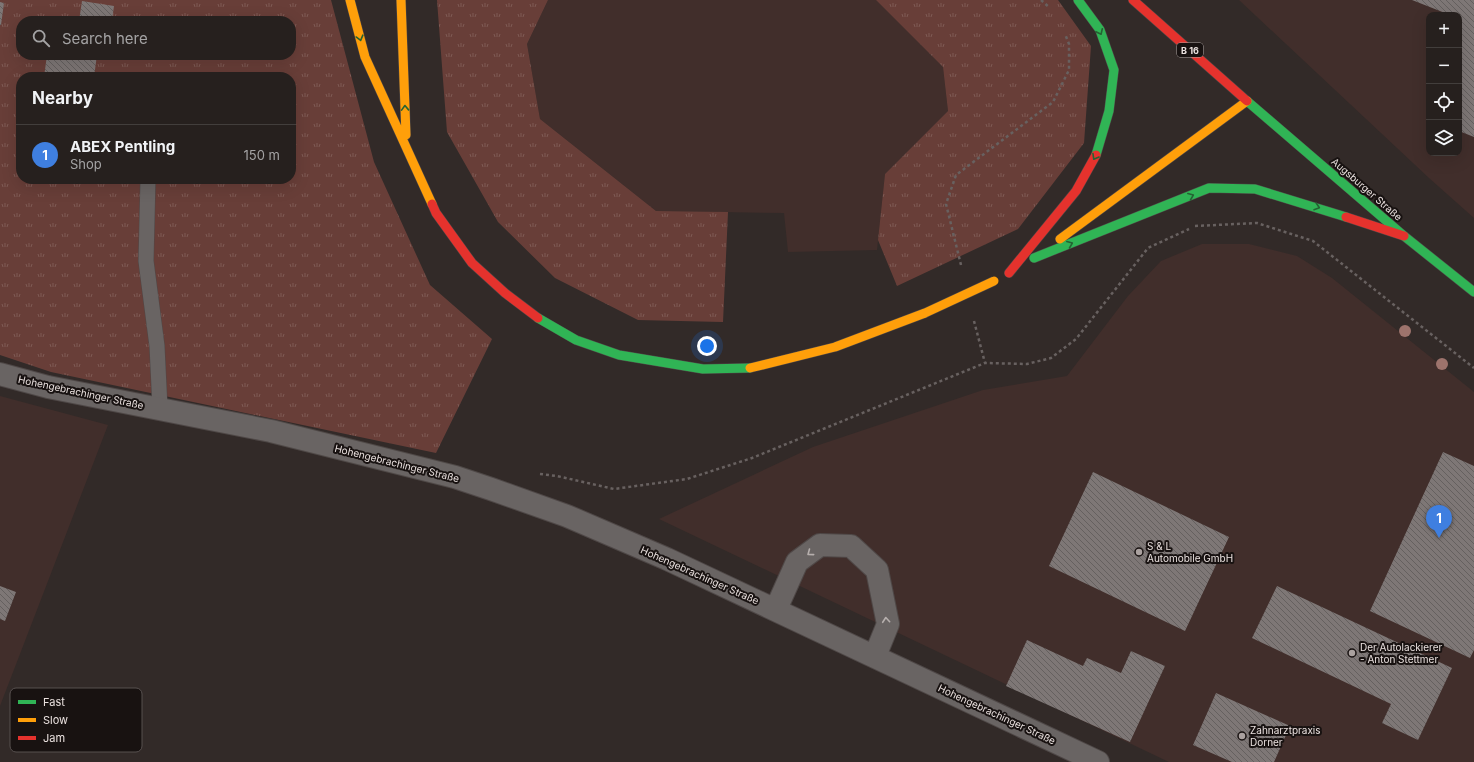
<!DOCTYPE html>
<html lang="en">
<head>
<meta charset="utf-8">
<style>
	:root { --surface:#26201e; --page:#2e2827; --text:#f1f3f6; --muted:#a4a3a4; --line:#423e3c; --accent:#ea580c }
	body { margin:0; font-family:Inter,sans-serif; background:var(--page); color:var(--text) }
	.controls { position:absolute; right:12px; top:12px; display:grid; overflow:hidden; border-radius:8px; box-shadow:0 4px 16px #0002 }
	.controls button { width:36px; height:36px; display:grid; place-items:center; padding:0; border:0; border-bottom:1px solid var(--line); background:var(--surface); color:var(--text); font:20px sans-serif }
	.you { position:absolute; left:707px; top:346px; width:14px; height:14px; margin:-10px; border:3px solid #fff; border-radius:50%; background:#1a73e8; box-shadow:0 0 0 6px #1a73e833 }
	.badge { display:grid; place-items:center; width:26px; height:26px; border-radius:50%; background:var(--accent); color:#fff; font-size:13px; font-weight:700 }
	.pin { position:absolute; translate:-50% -33px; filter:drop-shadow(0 1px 2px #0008) }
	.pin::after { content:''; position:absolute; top:21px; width:14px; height:12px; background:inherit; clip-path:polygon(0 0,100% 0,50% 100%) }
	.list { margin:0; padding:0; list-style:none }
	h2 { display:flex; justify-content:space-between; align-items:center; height:52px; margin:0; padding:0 16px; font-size:17px }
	h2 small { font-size:13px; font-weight:400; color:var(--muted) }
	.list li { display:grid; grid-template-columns:26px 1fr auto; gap:12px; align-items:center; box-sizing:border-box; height:60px; padding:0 16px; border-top:1px solid var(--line) }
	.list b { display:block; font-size:15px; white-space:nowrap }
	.list p { margin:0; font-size:13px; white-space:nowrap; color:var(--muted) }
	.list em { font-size:13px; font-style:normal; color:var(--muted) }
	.icon { flex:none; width:22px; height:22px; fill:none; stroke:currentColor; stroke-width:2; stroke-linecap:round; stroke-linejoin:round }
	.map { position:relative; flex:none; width:1474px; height:762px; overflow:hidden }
	.search { position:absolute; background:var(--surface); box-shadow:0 4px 16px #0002; left:16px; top:16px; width:280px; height:44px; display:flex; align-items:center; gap:10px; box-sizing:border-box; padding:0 14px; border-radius:16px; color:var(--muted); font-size:15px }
	.panel { position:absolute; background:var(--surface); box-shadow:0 4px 16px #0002; left:16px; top:72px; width:280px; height:112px; border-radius:16px }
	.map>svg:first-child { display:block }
	.built { fill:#412e2b; fill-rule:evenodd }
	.grass { fill:url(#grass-tufts); fill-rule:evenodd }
	.building { fill:url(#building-back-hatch) }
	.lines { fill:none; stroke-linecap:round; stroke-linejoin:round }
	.lane-casing { stroke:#4f4847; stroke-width:16 }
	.street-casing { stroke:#4f4847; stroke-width:24 }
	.fast-casing { stroke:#4f4847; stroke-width:10 }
	.slow-casing { stroke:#4f4847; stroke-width:10 }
	.jam-casing { stroke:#4f4847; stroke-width:10 }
	.path { stroke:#686160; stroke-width:2.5; stroke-dasharray:3 3; stroke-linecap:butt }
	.lane { stroke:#696463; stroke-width:15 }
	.street { stroke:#696463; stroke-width:22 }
	.fast { stroke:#30b455; stroke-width:9 }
	.slow { stroke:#ff9f0a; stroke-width:9 }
	.jam { stroke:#e5322d; stroke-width:9 }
	.slow-bridge-casing { stroke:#4f4847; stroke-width:10; stroke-linecap:butt }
	.slow-bridge { stroke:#ff9f0a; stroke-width:9 }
	.tree { fill:#9d736c }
	.oneway { stroke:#246333 }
	.oneway2 { stroke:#b6afad }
	.poi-dot { fill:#aaa19f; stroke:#181211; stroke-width:1.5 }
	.labels { text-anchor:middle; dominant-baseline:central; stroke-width:4; stroke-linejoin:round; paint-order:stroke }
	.shield { fill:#181211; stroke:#aba3a1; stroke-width:1 }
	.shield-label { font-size:9px; font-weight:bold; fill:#eae1df }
	.street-label { font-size:10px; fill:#eae1df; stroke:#181211 }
	.poi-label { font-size:10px; fill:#eae1df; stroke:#181211; text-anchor:start }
	.key { fill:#181211; stroke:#57504f; stroke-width:1 }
	.key-label { font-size:11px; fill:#eae1df }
</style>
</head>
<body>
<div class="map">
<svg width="1474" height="762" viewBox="0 0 1474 762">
	<defs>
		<pattern id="grass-tufts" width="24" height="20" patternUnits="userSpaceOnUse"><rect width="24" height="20" fill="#683e38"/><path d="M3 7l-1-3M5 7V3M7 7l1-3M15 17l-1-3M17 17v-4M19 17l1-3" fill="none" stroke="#7e5a54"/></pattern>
		<pattern id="building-back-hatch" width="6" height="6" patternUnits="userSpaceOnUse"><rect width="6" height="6" fill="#7e7776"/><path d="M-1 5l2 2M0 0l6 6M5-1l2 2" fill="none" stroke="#65605f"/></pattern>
	</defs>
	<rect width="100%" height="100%" fill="#322a28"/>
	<path class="built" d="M548,0h328l67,67 5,44 -63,63 -8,76 -89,2 -4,-39 -128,-2 -116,-92 -13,-75z
		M1239,0h235v218l-45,-40zM1429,15h30v138h-30z
		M1202,244h47l48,12 35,22 142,114v370h-305l-510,-243 154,-72 170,-57 84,-14 61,-80 33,-35z
		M0,396l108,29 -108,281z"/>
	<path class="grass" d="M0,0h331l43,162 56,123 62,54 -56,114 -385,-81 -51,-17zM21,21h270v34h-270zM21,77h270v102h-270z
		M437,0h111l-21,44 13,75 116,92 72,1 -5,110 -85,-2 -83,-42 -57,-56 -51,-90z
		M876,0h182l33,46 -7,97 -66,86 -121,57 -19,-46 7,-66 63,-63 -5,-44z"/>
	<path class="building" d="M1412,0h62v137l-15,-6v-116h-15l1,-2z
		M82,1l32,5 -2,15h-33z
		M0,2l4,1 -3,22h-1z
		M47,55h50l-3,22h-50z
		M1443,452l31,14v184l-4,8 -100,-47z
		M1093,472l136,65 -44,94 -136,-65z
		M0,586l16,6 -11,29 -5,-2z
		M1277,586l175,82 -34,72 -36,-17 9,-19 -139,-66z
		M1027,640l56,26 4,-8 34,15 10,-22 34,15 -35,76 -124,-56z
		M1216,693l74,33 -16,36h-42l-39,-17z"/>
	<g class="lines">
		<defs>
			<path id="lane" d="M148,179l-2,82 11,85 3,62"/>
			<path id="street" d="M0,374l48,13 223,44 184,46 36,12 76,27 100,43 431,203
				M776,609l21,-47 23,-17 31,1 26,24 11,54 -13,32"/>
			<path id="fast" d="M1078,0l22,30 14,40 -5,41 -13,44
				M1247,101l157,135 70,56
				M1034,258l175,-70 46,1 91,28
				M538,318l38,22 43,15 84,14 47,-1"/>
			<path id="slow" d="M350,0l15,57 67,147
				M401,0l5,135
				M1060,239l187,-138
				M750,368l85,-21 90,-34"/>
			<path id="jam" d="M1133,0l114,101
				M432,204l4,9 36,50 33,30 33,25
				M1346,217l58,19
				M1009,273l67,-82 20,-36"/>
		</defs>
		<use href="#lane" class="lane-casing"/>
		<use href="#street" class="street-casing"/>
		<use href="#fast" class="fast-casing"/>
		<use href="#slow" class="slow-casing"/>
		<use href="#jam" class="jam-casing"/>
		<path class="path" d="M1041,0l9,8
			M1195,226l62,-3 56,18 161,127
			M961,265l-15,-61 10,-29 97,-73 16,-32v-26l-4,-10
			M974,321l11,42
			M540,474l17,2 57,13 73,-10 65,-21 233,-95 42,1 24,-6 25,-19 72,-91 41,-19"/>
		<use href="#lane" class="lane"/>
		<use href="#street" class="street"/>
		<use href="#fast" class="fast"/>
		<use href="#slow" class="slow"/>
		<use href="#jam" class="jam"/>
		<defs>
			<path id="slow-bridge" d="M925,313l69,-32"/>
		</defs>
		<use href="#slow-bridge" class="slow-bridge-casing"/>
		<use href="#slow-bridge" class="slow-bridge"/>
	</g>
	<g class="tree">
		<circle cx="1405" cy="331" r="6"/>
		<circle cx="1442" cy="364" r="6"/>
	</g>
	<defs><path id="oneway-chevron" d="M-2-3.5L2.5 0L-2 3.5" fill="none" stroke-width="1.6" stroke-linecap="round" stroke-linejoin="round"/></defs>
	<g class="oneway">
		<use href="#oneway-chevron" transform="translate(1100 32) rotate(65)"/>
		<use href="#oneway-chevron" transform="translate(360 38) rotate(75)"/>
		<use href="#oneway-chevron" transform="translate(405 108) rotate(-92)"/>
		<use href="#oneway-chevron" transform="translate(1095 157) rotate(120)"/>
		<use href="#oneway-chevron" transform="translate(1191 196) rotate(-22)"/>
		<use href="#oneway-chevron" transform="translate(1317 207) rotate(18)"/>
		<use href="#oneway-chevron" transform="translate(1070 244) rotate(-22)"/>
	</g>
	<g class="oneway2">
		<use href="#oneway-chevron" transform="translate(810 553) rotate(143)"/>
		<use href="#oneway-chevron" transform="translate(886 620) rotate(-95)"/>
	</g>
	<g class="poi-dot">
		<circle cx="1139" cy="552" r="4"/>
		<circle cx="1352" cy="653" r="4"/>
		<circle cx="1242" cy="736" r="4"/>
	</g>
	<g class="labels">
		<rect class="shield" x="1177" y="43" width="26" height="14" rx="3"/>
		<g class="shield-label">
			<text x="1190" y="50">B 16</text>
		</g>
		<g class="street-label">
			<text transform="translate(1367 189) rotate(41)">Augsburger Straße</text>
			<text transform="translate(81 392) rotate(12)">Hohengebrachinger Straße</text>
			<text transform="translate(397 463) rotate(14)">Hohengebrachinger Straße</text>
			<text transform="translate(700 575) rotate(24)">Hohengebrachinger Straße</text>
			<text transform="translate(997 714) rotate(25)">Hohengebrachinger Straße</text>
		</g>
		<g class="poi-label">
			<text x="1147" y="546">S &amp; L<tspan x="1147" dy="12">Automobile GmbH</tspan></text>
			<text x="1360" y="647">Der Autolackierer<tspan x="1360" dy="12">- Anton Stettmer</tspan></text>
			<text x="1250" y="730">Zahnarztpraxis<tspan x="1250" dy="12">Dorner</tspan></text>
		</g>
	</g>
	<rect x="10" y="688" width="132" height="64" rx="6" class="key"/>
	<rect x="18" y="700" width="18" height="4" fill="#30b455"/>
	<rect x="18" y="718" width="18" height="4" fill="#ff9f0a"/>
	<rect x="18" y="736" width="18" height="4" fill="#e5322d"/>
	<g class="key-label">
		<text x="43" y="706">Fast</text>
		<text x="43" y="724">Slow</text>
		<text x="43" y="742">Jam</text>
	</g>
</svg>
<div class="controls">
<button>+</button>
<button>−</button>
<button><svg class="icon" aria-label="locate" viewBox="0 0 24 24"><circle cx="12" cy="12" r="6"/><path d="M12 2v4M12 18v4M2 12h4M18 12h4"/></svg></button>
<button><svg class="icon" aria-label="layers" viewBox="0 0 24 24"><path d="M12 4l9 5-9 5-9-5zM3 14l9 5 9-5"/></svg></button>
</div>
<div class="you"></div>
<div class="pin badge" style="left:1439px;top:538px;background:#3f7fe0">1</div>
<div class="search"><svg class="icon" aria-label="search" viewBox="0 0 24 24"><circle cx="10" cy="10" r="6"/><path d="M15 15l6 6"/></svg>Search here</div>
<section class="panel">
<h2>Nearby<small></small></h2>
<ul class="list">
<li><span class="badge" style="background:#3f7fe0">1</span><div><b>ABEX Pentling</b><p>Shop</p></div><em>150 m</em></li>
</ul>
</section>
</div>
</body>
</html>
